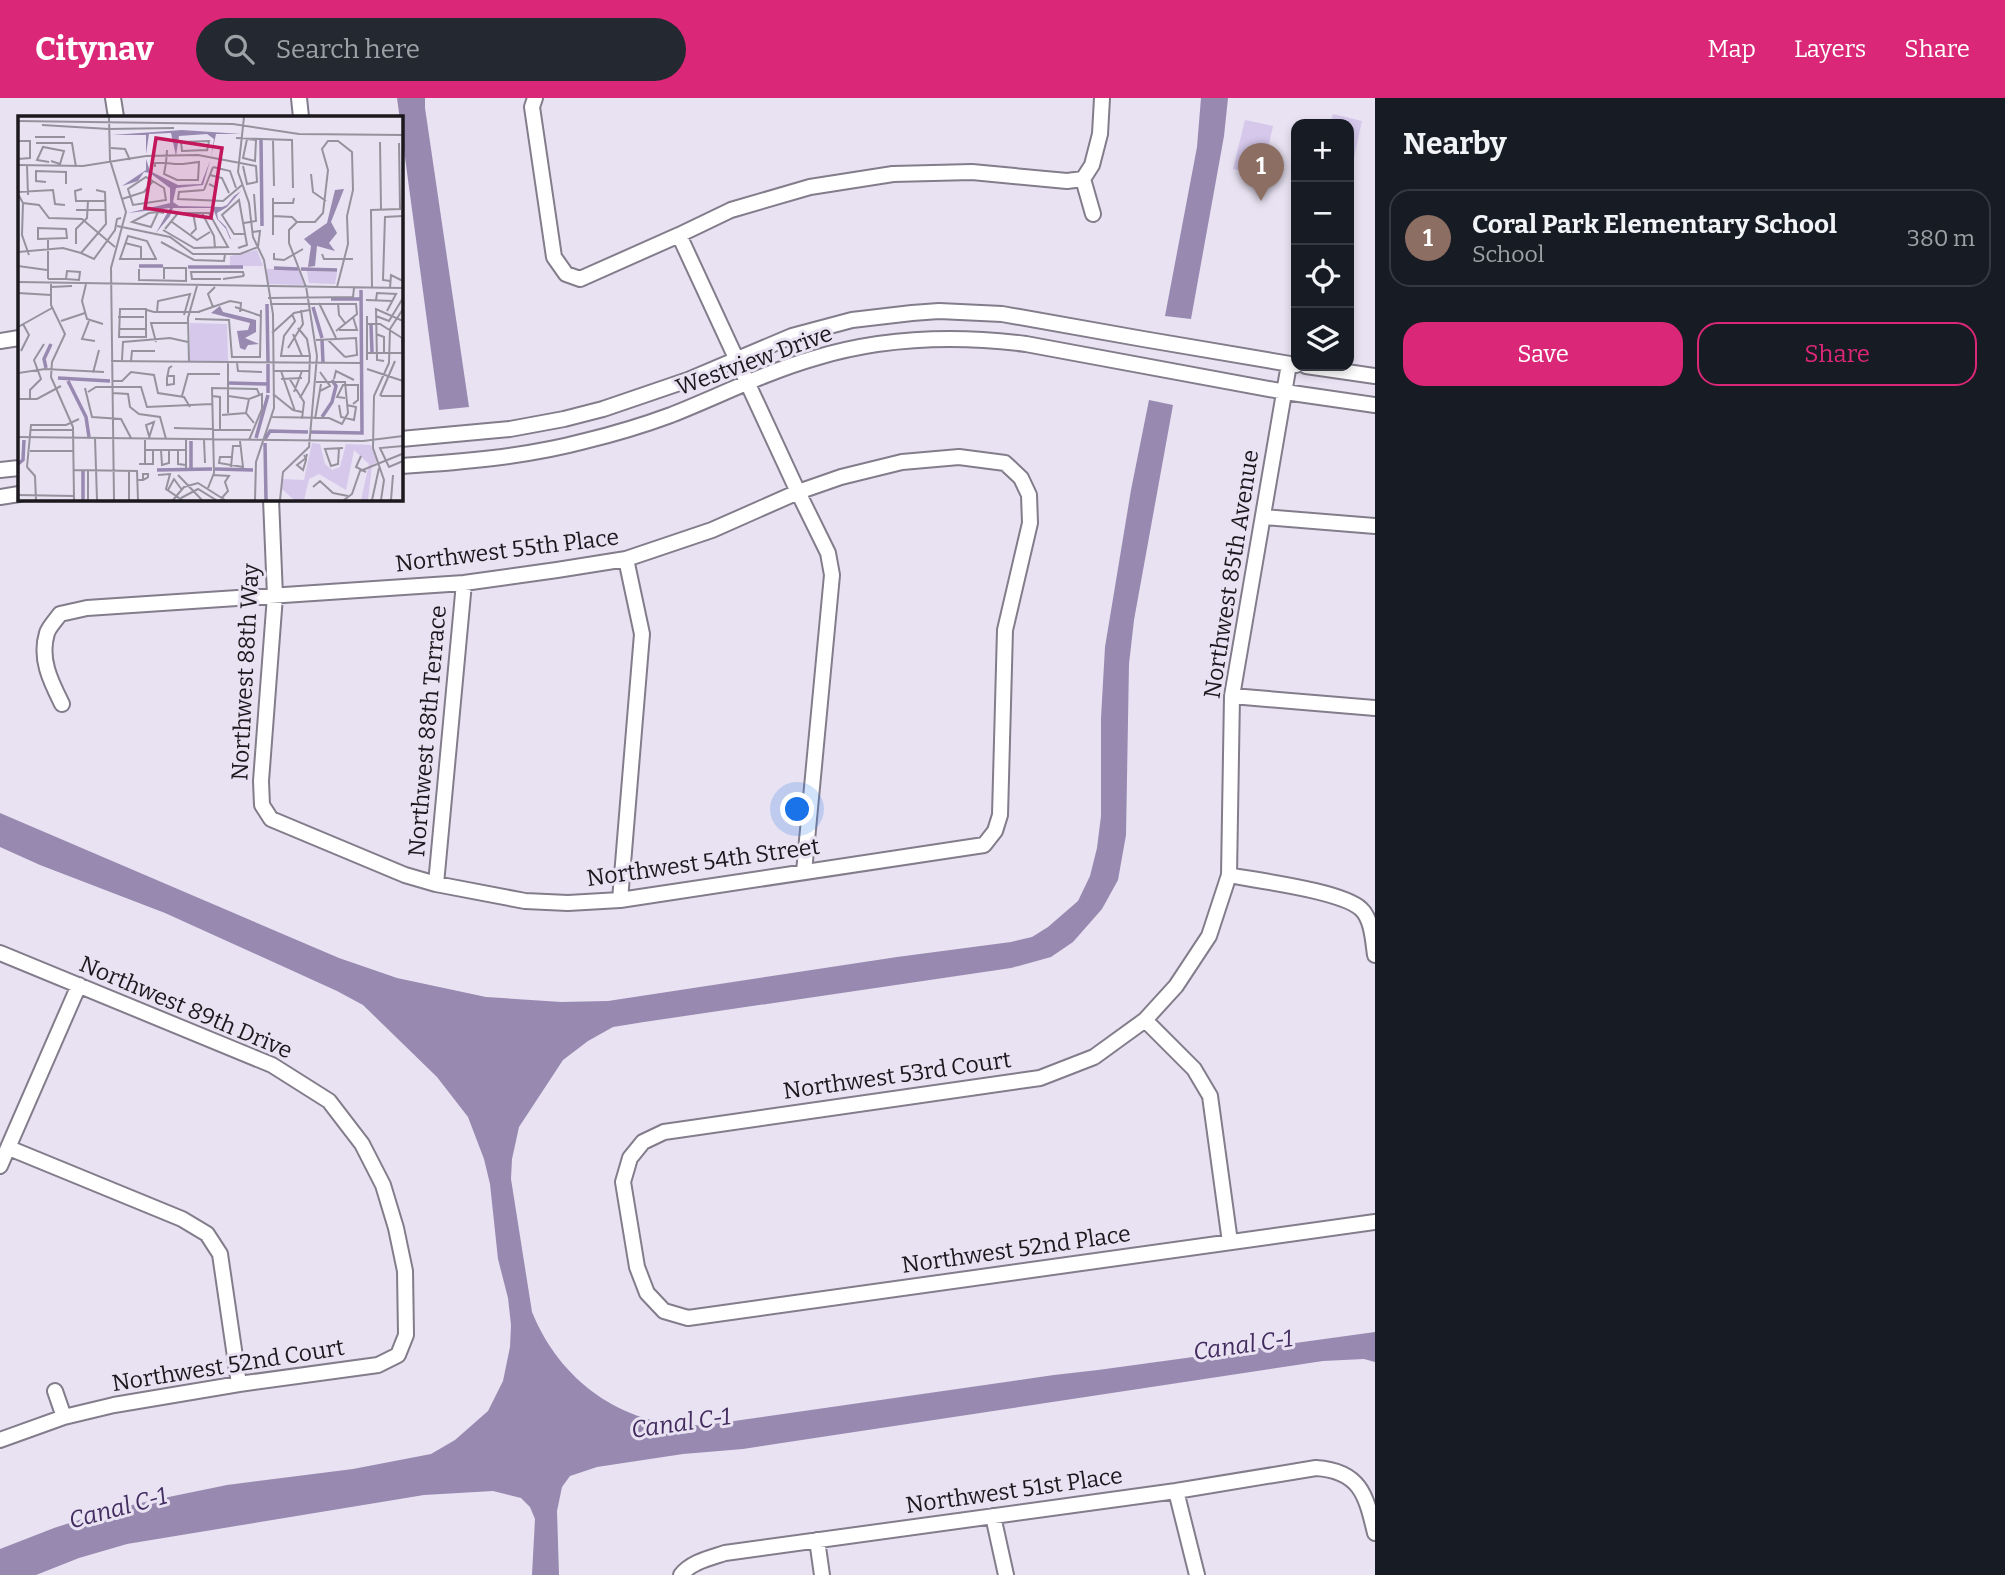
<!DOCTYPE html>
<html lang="en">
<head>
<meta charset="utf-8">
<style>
	:root { --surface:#171b24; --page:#242831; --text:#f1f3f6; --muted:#9ea1a6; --line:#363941; --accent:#db2777 }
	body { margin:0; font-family:Bitter,serif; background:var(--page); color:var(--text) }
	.controls { position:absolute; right:21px; top:21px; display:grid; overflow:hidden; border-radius:14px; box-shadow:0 4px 10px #0003 }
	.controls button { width:63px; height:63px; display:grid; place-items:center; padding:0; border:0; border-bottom:2px solid var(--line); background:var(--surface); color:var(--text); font:35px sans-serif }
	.you { position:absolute; left:798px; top:712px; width:24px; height:24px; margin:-18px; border:5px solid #fff; border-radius:50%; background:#1a73e8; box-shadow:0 0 0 10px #1a73e833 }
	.badge { display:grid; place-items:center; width:46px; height:46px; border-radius:50%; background:var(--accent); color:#fff; font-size:23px; font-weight:700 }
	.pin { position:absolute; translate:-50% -58px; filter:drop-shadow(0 2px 4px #0008) }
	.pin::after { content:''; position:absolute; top:37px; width:24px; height:21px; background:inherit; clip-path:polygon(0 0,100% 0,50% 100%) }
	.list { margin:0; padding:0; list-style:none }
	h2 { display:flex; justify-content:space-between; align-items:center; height:91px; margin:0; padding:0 28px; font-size:30px }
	h2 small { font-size:23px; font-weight:400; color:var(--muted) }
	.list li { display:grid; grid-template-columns:46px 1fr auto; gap:21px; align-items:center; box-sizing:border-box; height:98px; margin:0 14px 14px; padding:0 14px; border:2px solid var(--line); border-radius:21px }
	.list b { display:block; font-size:26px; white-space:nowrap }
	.list p { margin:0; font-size:23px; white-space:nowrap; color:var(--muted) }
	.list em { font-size:23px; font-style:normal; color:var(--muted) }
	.actions { display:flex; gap:14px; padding:21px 28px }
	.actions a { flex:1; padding:16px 0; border:2px solid var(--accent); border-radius:21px; text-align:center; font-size:24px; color:var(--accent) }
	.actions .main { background:var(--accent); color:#fff }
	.icon { flex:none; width:38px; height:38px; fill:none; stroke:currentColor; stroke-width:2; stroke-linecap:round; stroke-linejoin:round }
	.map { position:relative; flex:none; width:1375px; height:1477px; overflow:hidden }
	header { display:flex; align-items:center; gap:42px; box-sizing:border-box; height:98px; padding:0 35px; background:var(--accent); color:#fff }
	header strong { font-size:33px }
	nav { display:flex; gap:38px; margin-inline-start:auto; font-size:24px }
	.search { width:490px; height:63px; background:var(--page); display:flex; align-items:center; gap:18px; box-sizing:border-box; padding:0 24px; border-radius:38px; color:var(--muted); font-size:26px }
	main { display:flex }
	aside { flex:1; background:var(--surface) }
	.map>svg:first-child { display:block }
	.green { fill:#d5c8eb }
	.water { fill:#9889b0 }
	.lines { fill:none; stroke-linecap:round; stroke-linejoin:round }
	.minor-casing { stroke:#827c8b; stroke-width:18 }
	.minor { stroke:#fff; stroke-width:14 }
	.labels { text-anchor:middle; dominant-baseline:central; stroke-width:6; stroke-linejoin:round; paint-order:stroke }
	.street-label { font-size:23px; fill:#1b191e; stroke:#e8e2f2 }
	.water-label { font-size:24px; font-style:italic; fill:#422b5f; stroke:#e8e2f2 }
	.inset-river { fill:none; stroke:#9889b0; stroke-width:3.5 }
	.inset-road { fill:none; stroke:#96929d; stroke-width:2 }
	.view { fill:#c2185b; fill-opacity:0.15; stroke:#c2185b; stroke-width:3.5 }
	.inset-edge { fill:none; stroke:#1b191e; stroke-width:3.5 }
</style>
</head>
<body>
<header>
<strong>Citynav</strong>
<div class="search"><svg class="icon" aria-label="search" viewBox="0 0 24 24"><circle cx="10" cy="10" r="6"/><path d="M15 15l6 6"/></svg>Search here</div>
<nav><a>Map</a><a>Layers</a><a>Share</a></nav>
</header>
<main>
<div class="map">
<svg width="1375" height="1477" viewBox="0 0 1375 1477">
	<rect width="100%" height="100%" fill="#e8e2f2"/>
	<path class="green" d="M1333,16l29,7 -11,50 -2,-1v-46h-19z
		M1245,22l28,6 -11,49 -29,-6z"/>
	<path class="water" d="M397,0h28v10l44,299 -30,3z
		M1201,0h27l-4,38 -33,183 -26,-3 32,-169z
		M1149,302l24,5 -39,215 -5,44 -3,171 -8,45 -16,29 -29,33 -22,15 -40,11 -367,54 -31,5 -25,14 -25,19 -44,67 -7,32 -1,20 21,133c29,72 96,118 174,113l348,-50 44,-5 277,-38v30l-11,-3 -41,2 -580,88 -60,5 -86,13 -27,9 -8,11 -5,24 2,64h-27l3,-56 -5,-12 -9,-9 -28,-7 -69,4 -297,49 -48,14 -43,17h-36v-26l54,-21 56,-18 44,-10 73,-15 126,-16 78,-15 24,-14 33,-29 15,-30 7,-34 1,-22 -3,-27 -10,-39 -8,-75 -6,-25 -16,-42 -31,-40 -74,-72 -26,-14 -172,-78 -125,-48 -40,-18v-34l339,145 58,20 89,19 75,5 47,-1 289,-44 114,-15 21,-5 16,-10 30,-26 12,-25 7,-28 4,-32v-98l4,-71 26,-157z"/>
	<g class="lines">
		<defs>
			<path id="minor" d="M113,0l3,19
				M299,0l2,19
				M535,0l-3,9 22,150 12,17 14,5 99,-44 52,-25 79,-23 83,-13 79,-2 95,9 16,-2
				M1083,81l9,-14 8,-31 2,-36
				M1083,81l10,35
				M679,137l119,257 30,61 4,22 -28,297
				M0,243l19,-3
				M1289,266l-57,332 -3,179 -20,61 -33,50 -31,34 -51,37 -54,21 -376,54 -21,10 -13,16 -7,24 14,85 10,26 17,18 24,7 687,-96
				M1306,268l69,10
				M401,341l109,-10 54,-10 39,-10 85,-29 104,-44 60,-16 60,-7 27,-2 63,3 141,25 153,26
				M401,368c61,-4 124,-9 184,-25 29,-7 59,-16 86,-26 48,-19 95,-43 144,-57 69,-21 139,-23 211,-14l259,48 90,13
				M0,372l19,-2
				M0,399l19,-3
				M1263,419l112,9
				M1232,598l143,12
				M62,606c-11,-22 -23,-45 -15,-71 2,-6 9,-13 13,-19l27,-6 377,-25 93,-13 69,-11 86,-29 86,-38 43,-15 61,-15 57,-5 46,6 16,15 8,17 1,28 -25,107 -5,185 -5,16 -11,14 -364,55 -52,3 -43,-2 -89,-17 -31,-9 -134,-56 -9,-14 -1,-24 14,-185 -4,-97
				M1229,777c30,6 113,16 132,34 11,10 12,32 14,46
				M436,786l28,-301
				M620,802l22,-266 -16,-75
				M0,855l272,112 57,36 33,43 21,41 13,43 9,43 1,64 -8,20 -20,10 -139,19 -125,21 -50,12 -64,23
				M1145,922l49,49 16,27 20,146
				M9,1050l173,71 25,15 13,20 19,130
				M0,1068l79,-181
				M55,1293l9,26
				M1176,1393l21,84
				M993,1418l13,59
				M817,1442l5,35
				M681,1477c10,-13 29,-17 44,-22l451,-62 140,-23c45,3 50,28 59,65"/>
		</defs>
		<use href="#minor" class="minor-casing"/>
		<use href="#minor" class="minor"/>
	</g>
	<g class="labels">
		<g class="street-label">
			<text transform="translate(754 262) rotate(-20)">Westview Drive</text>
			<text transform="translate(507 452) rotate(-7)">Northwest 55th Place</text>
			<text transform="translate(1231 476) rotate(-81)">Northwest 85th Avenue</text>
			<text transform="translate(245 574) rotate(-87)">Northwest 88th Way</text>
			<text transform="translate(427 633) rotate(-85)">Northwest 88th Terrace</text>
			<text transform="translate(703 764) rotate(-8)">Northwest 54th Street</text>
			<text transform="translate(186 909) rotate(23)">Northwest 89th Drive</text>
			<text transform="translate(897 977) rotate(-8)">Northwest 53rd Court</text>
			<text transform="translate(1016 1151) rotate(-8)">Northwest 52nd Place</text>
			<text transform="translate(228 1267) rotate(-9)">Northwest 52nd Court</text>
			<text transform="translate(1014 1392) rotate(-8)">Northwest 51st Place</text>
		</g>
		<g class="water-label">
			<text transform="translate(1243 1247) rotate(-8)">Canal C-1</text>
			<text transform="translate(681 1325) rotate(-8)">Canal C-1</text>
			<text transform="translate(118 1410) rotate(-15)">Canal C-1</text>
		</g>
	</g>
	<g transform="translate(18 18)">
		<rect width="385" height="385" fill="#e8e2f2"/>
		<path d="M239,134l6,16h-33v-10zM249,153h32l6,16 -38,-1zM289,155l30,1 -2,12 -26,-1zM172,207l37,1 1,37h-38zM294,327l8,1 5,20 7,6 8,-3 6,-23 25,1 6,17 -5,3 -4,35h-7l8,-36 -15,-14 -8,40 -27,-16 -10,5 -5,21h-10l-12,-11v-10l22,1z" fill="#d5c8eb"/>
		<path d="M164,14l59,4h-25l-5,23 3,-18 -7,-5 -28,2 -3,20 -5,-23 -22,1 -3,20v-19h-34zM128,43l4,12 28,14 23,-1 9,-23 -7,24 -27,3 -3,14 6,4 43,1 5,-2 7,-9 7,-5 -14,16 -10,6 1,6 8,8 5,12 14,1 -15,-1 -4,-10 -9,-10 -4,-11h-40l-3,8 -14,17 14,-25 -42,5 42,-10v-15l-20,-15 -6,-1 -6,9 -16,5 24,-16zM326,73l-13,33 6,11 -8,10 6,8 -18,-5 -2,20 -7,1 3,-21 -7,-7 23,-16 8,-33zM202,190l3,6 33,8v12l-11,6 14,6 -11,1 -3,5 -5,-2 -3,-17 11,-1 2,-7 -39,-10z" fill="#9889b0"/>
		<path class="inset-river" d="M243,24l1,86M121,150h24M170,151h55M256,152l24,1M283,153l36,1M313,183h30M249,188l1,58M295,191l9,31M353,209l1,27M304,224l1,22M250,248v29M28,252l-2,-9 7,-15M40,262l52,3M50,265l18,36 3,20M211,267l39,1M304,301l10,-15 4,-16 -4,-6M292,316l52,1 -1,-143M238,322l12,-43M247,323l5,-8 38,1M173,325v29M247,327l1,57M0,348l5,-4 1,-20M197,353l38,1M139,354l55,-1M65,355v29"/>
		<path class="inset-road" d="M91,1l1,43 16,52 -15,56 3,232M226,1l-6,55 11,31 4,34 11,23 9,54 1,94 -18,54 -1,38M0,5l215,3 66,10 104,1M24,9l67,4M89,13l67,-1M17,21h30M218,22l56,2 1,48M229,23l9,1 -1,21 -12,-3zM255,24l1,46M0,25h12v17l-12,1M362,26l1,67M18,27h36l4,24M93,32l14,1 5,11M189,34l-25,1 -1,-9 28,-1 -2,10M31,46l-12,-2 6,-13 21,4 -4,13 -9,-3M0,49l65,1 63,-10 52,-1 58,11 1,16 -10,2 -4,-18M9,49l1,30M137,51v-4h11l9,1h8l16,-2 -1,18h-21l-13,-6 2,-11 1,-13M195,51l17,4 6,17M293,58l2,18 13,9M192,59l12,3 7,15M128,61l18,11 2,12 -33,5 -5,-16zM28,66l-10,-1v-10l30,1v12M191,68l6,3v15M64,73l-7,2 1,10h29M186,74l-25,2 -1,7 45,2 19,-16M186,74l9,-23M0,76l35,-2 2,14 10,1M0,78l5,9 16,2 10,13 33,1 33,28M255,82v37M104,83l22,-7 9,-11M5,87l-1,32 7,20M254,87h21l1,-5M58,94h29M140,96l-7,15 -19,-5 17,-9 9,-1 6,1M184,97l12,23 1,12M255,100l19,1 5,5M154,106l25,18 13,-8M226,107l12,-2 -2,-27M99,110l53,11 23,17h47l18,-7M20,112l28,1 1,9 -29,1zM145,114l31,18 34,-1 -19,-34h-31l-13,16M235,116l7,-1 -2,16M173,118l5,-5 -3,-16M30,123v39l1,1h17l13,1 1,-8 -13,-1 -1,8M143,126l33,18 30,1 1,-7M107,127l16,4v13M58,128v-15l11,-11 1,-17M220,132l9,-3 -8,-45 -17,15 12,19h10M0,136l45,-4 18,5M63,137l25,-29 -1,-32 -9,-2M63,137l13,6 21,-29 2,-11 4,-1M256,137v6l10,1 19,-11M304,138l2,5h29M138,143l-9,-18 -19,-5 -8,23h37M0,150l29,4M121,153v11l47,1v-13h-22v11M203,163h-29l-1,-7h52l1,4M205,163l21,-3M372,165l-7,-1 2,-63 18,-1M0,166l385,6M33,168v21l14,29 -13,28 -1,15 22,50 1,73M68,168l-4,17 5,18 16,5M33,171l21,-1M288,171l-17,-44v-13l8,-8h18l8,-9 5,-43 -6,-21 6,-8h10l14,11 1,38 -6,26 1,28 -11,43M354,172l-1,-78 29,-1 -1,-66M372,172l1,-13 12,6M0,177l33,2M250,182l85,-1 1,-9M348,184l27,1M358,184l1,-7 19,1 -9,17M301,187l17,35M320,187l1,12 6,8M252,188h86l1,10 -21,17M195,191l-5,-13 7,-7M217,191l26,9M128,193v28h-27l1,-28h26l1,1 7,2h46M139,196l1,-11 32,-7 -6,21M180,196l32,-11 11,2 -1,9M349,200v44M358,200l13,5 14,-23M100,201h26M177,203l34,1 3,37h28l1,-47M43,205l24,-8M71,205l-7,18 13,2M349,208h13l22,14M0,211l34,-19M280,212l9,11 3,17 -1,26 -9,16M101,213h27M321,214h18l-4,-13M254,217l22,-20 15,-3M275,218l9,22M358,218l8,3v16M384,222l1,27M309,223l18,18M298,224l40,-2 1,17 -12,2M138,226l-5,-19h38M270,232l15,-24 -2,-14M3,235l8,-16 -6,-11M349,237h36M262,240h30M263,240l3,-20 11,-15 -3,-7M104,244l1,-18 47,-4 18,4M93,245l250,2M113,245l1,-10h23M366,245l-7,-1 -1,-51 27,12M171,246l-1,-44 9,-32M210,247v50M219,247l1,8 24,1M349,253l36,12M255,255h37M263,255l14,40M302,256l10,14 -10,5M75,257l6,-23M150,260h6v8l-7,1v-7l2,-10 3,-2M271,262l15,24 -2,17M263,263l21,-1M316,263l2,-8 18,9M94,265h10l9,-9 23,3 4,18 26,4 6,10M0,267v-10l27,-4 59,3M67,272l7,29 29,2 10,19M70,276l8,-5h45l6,20 65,-3M276,276l8,-21M95,277l15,1 2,13 9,7 21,3 6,22M255,278l20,16 9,2M164,280l6,-22h32M194,280l8,1v32M210,280l21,3 13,-5v15l-13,31M362,280l15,-35M363,280h22M327,282l-8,-1 6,-12h15v15l-5,4M0,283h19l24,-13M12,283v-9l11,-11 -7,-19 10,-16M231,283l-3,14 8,10M321,289l2,12 13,3 2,-13 -9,-2M204,299l24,-2M254,301l57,1 13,6 6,-11 -3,-31h-29M297,303l6,-35M156,312l77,2M13,314h42M0,321l345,4 40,-5M77,322l2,62M131,322l5,-16 -8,3 3,11M168,323v30M127,324v24M186,324l1,23M385,330l-23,2 9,19 14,-6M321,332l-1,16 -7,2 -6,-17 18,-1M127,334h41M143,334l1,15 7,-2v-13M160,334v14l8,1M12,335h44M286,339l1,2 1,1v2l-3,10 -6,-5 9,-7 1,-4M343,340l-5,11 10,5M215,341h-13l-1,6 24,4 -3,-26M121,348h14v-14M9,351l4,-42h35l13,-6M9,351l8,9 1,24M213,351l2,-21h7M56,354l63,1 1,29M70,355v29M140,359l12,-1 -4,15 16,11M160,359l24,25M195,359l16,1 -4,6 3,9 -8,9M119,364h6l4,-2 1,-1v-3h-5v6M295,371l7,-6 13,12 15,3M190,372l6,-15 -2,-85 45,1 2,5M150,374l6,-11 8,11M0,379l56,1M163,382l17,-9 18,11M111,384v-29M155,384l11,-13 14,-4 27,17M262,384l3,-28 26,-25 8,-91 -11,-70M326,384l8,-6 8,-23 42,-17M354,384l7,-32M363,384l3,-20 -11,-32 1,-52 15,-33 1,-34 13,-20M373,384l2,-25"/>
		<path class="view" d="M138,22l66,10 -11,70 -66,-10z"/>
		<rect width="385" height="385" class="inset-edge"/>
	</g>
</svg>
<div class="controls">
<button>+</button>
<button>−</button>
<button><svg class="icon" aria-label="locate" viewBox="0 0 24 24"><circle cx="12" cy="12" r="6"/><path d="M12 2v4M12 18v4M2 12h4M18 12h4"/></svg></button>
<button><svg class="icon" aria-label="layers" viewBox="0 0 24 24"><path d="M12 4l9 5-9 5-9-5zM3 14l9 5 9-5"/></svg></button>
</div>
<div class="you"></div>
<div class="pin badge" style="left:1261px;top:103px;background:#8d6e63">1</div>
</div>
<aside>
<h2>Nearby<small></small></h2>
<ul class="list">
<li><span class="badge" style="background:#8d6e63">1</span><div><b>Coral Park Elementary School</b><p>School</p></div><em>380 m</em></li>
</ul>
<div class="actions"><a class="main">Save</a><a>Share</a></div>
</aside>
</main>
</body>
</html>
